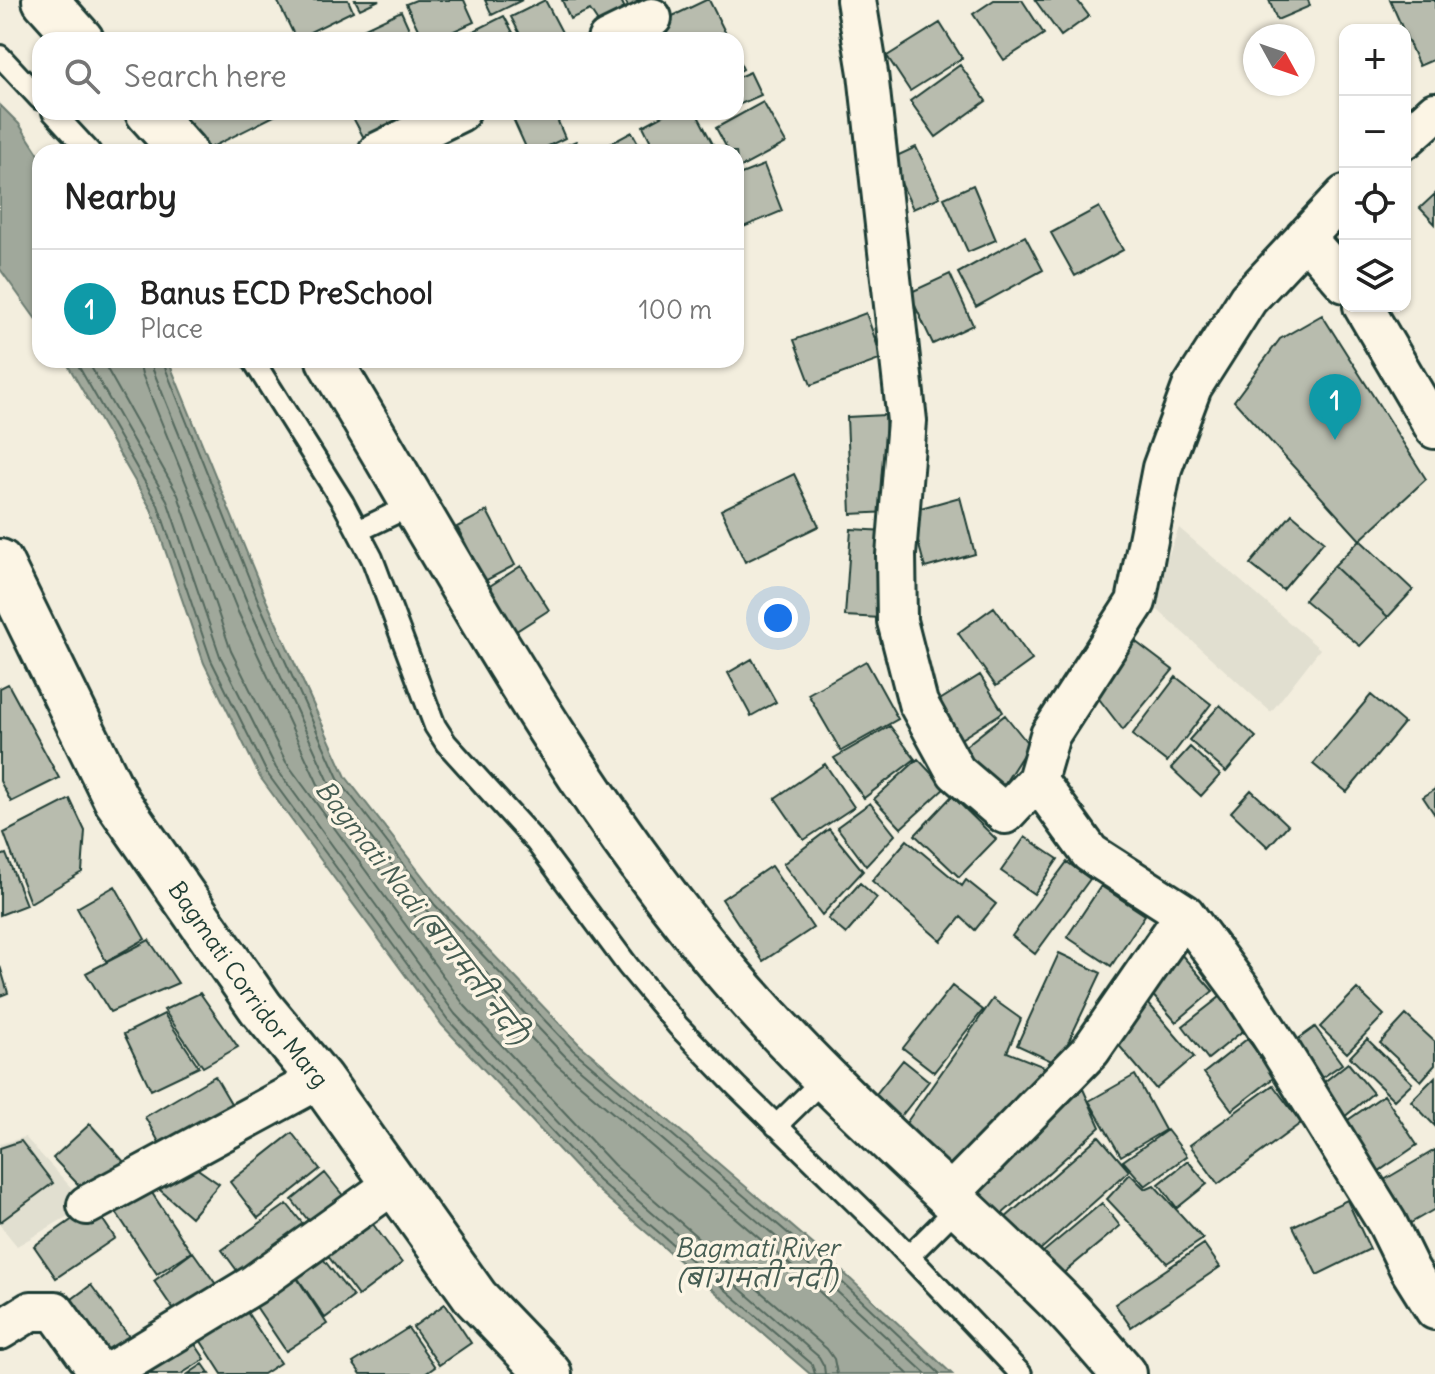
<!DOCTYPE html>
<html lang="en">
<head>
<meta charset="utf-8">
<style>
	:root { --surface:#fff; --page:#f6f6f6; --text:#222; --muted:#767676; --line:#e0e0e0; --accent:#d1495b }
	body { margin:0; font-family:Delius,"Playpen Sans Deva",sans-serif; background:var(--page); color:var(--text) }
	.controls { position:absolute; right:24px; top:24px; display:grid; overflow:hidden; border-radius:16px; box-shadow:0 2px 6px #0004 }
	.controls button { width:72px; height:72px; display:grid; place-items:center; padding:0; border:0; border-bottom:2px solid var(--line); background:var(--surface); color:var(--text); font:40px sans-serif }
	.compass { position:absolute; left:1243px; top:24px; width:72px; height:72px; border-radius:50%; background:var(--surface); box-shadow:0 2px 6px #0004; rotate:130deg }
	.you { position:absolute; left:778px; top:618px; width:28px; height:28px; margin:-20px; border:6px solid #fff; border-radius:50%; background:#1a73e8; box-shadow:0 0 0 12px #1a73e833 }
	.badge { display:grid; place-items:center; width:52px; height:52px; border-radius:50%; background:var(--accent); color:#fff; font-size:26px; font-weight:700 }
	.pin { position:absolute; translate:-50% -66px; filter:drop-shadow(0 2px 4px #0008) }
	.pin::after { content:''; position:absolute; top:42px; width:28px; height:24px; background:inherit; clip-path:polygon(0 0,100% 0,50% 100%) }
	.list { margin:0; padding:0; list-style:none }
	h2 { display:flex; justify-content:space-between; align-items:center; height:104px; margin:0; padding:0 32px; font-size:34px }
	h2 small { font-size:26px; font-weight:400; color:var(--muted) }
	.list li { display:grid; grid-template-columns:52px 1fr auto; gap:24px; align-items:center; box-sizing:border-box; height:120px; padding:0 32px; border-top:2px solid var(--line) }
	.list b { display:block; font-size:30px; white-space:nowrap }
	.list p { margin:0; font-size:26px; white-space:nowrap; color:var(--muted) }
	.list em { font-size:26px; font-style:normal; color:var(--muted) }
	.icon { flex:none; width:44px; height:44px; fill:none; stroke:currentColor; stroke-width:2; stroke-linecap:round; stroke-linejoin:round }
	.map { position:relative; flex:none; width:1435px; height:1374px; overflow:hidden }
	.search { position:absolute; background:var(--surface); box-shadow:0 2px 6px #0004; left:32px; top:32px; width:712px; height:88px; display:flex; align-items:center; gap:20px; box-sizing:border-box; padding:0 28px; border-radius:24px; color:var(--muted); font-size:30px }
	.panel { position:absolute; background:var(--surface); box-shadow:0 2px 6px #0004; left:32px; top:144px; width:712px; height:224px; border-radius:24px }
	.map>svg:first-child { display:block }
	.built { fill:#e1dfd0 }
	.water { fill:#a0a89b; stroke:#6c7d72; stroke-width:2 }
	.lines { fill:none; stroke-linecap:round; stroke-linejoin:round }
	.shore { stroke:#53685d; stroke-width:2 }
	.building { fill:#b8bcae; stroke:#1f3d34; stroke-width:2 }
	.service-casing { stroke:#1f3d34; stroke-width:26 }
	.minor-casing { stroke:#1f3d34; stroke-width:44 }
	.tertiary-casing { stroke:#1f3d34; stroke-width:50 }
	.service { stroke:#fcf5e5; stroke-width:20 }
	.minor { stroke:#fcf5e5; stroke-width:38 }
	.tertiary { stroke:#fcf5e5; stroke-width:44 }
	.labels { text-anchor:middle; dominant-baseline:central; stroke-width:7; stroke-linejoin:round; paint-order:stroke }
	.street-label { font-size:24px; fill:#1f3d34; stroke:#fcf5e5 }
	.water-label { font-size:26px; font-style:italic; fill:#465d53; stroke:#fcf5e5 }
</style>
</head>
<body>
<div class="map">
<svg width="1435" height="1374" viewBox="0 0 1435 1374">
	<rect width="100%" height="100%" fill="#f3eede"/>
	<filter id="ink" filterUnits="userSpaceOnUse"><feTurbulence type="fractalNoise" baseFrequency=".0125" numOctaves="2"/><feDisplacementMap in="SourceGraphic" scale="16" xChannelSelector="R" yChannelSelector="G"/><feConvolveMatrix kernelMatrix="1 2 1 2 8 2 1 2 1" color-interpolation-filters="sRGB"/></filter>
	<g filter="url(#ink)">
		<path class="built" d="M1179,528l141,121 -49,63 -121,-109z
			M25,1137l62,68 -70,41 -17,-21v-81z"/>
		<path class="water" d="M0,105l19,19 21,32v169l-40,-56z
			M65,360h103l98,240 80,177 95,123 138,144 236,202 137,128h-142l-217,-188 -151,-161 -182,-248 -56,-114 -53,-154z"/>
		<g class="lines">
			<path class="shore" d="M75,360l83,145 53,155 56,113 181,247 151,161 213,183 3,10
				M87,360l80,140 53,156 56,112 179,246 151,159 213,184 5,9 1,8
				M102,360l76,135 53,156 55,111 179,244 149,159 213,184 7,10 3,15
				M139,360l3,14 96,238 85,183 95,125 140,146 237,203 113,105
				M152,360l1,10 96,237 81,177 97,127 139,146 237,203 123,114
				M162,360l97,243 80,177 96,125 138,145 237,202 130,122"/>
		</g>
		<path class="building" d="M277,0h71l5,11 -57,28z
			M355,0h24l-19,9z
			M416,0h48l10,22 -40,18h-11l-17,-36z
			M485,0h37l-30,15z
			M545,0l21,40h-43l-12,-23z
			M562,0h59l10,22 -25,12 -16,-24 -20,9z
			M625,0h31l-23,17z
			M706,0h3l20,40h-63l-8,-17z
			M994,0h28l22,34 -40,26 -31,-46z
			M1035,0h42l12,16 -28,20z
			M1269,0h39l2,6 -33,14z
			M1390,0h45v59l-16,7z
			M401,11l13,29h-64l-2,-4z
			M504,16l13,24h-41l-4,-8z
			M940,23l22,35 -52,33 -23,-35z
			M736,55l7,14 -7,4z
			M960,65l26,36 -50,36 -26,-36z
			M750,72l11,23 -25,11v-28z
			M763,102l23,41 -48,26 -2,-17h-7l-13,-24z
			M197,112h78l1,3 -74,37 -17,-33z
			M350,112h72l-56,30z
			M510,112h44l11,26 -29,14h-8z
			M669,112h27l21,40h-61l-13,-26z
			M632,132l11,20h-45l-1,-1z
			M576,141l5,11h-31z
			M916,147l24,50 -27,12 -23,-50z
			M764,165l18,46 -46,19v-54z
			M973,185l23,55 -28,12 -24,-54z
			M1435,194v30l-15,-16z
			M1099,207l24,43 -48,26 -24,-43z
			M1025,236l18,34 -67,37 -18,-34z
			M950,274l23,51 -40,19 -24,-51z
			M866,313l16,46 -71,26 -17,-45z
			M1322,315l104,164 -66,61 -126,-139 46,-62z
			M885,415l4,97 -38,2 -4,-97z
			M794,474l25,52 -74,36 -24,-52z
			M960,497l15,57 -50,14 -15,-57z
			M487,511l28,54 -30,16 -28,-54z
			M1292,514l32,27 -41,49 -33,-26z
			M851,529l35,2 -5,87 -36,-2z
			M1360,540l53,50 -25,27 -54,-51z
			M521,566l28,44 -39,25 -28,-44z
			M1334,566l54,51 -28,29 -56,-46z
			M994,607l38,53 -36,26 -38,-53z
			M1132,639l41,31 -50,60 -30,-39z
			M752,659l24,43 -25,14 -23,-43z
			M866,661l32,58 -57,32 -33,-57z
			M980,675l23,37 -44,28 -24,-37z
			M1176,677l35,27 -44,58 -35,-27z
			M8,684l51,94 -48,24 -11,-21v-93z
			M1371,695l33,28 -57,69 -34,-28z
			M1220,705l36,32 -30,35 -37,-32z
			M1005,715l24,30 -31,49 -35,-46z
			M890,726l25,33 -51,39 -30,-40z
			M1190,747l30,28 -19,21 -30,-28z
			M918,759l27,29 -44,40 -27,-29z
			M825,764l29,43 -50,33 -29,-42z
			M1435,789v26l-12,-18z
			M1251,790l37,35 -20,22 -37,-35z
			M952,796l44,43 -37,38 -44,-42z
			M70,799l15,32 -3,41 -52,31 -26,-70z
			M870,803l25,32 -29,31 -29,-39z
			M829,829l34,42 -41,44 -39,-51z
			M1025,837l33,22 -24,35 -33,-23z
			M907,840l55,46 4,-6 30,24 -21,26 -14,-13 -20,24 -69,-60z
			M6,854l20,51 -26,10v-59z
			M1067,862l23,17 -55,75 -23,-18z
			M771,866l42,62 -50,33 -41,-62z
			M860,883l17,15 -31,36 -18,-15z
			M115,886l30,53 -39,22 -29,-53z
			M1101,886l44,29 -34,51 -44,-29z
			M149,940l29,43 -68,29 -24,-39z
			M1059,953l42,20 -43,91 -41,-19z
			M1180,953l33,38 -37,31 -32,-37z
			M0,966l8,27 -8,3z
			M952,986l31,24 -49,62 -31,-24z
			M1357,989l27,26 -37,38 -27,-26z
			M200,993l38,54 -35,20 -39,-57z
			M1220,997l25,32 -37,30 -25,-33z
			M993,999l28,20 -14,33 50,20 -100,100 -53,-46z
			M1148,1003l46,54 -38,32 -45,-53z
			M164,1014l35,53 -48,23 -27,-56z
			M1406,1015l29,27v23l-14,16 -41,-38z
			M1315,1027l27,37 -26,18 -26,-37z
			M1247,1039l29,37 -44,34 -28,-37z
			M1367,1039l45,44 -18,17 -44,-43z
			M903,1060l26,21 -34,43 -26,-21z
			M1348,1063l25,30 -30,25 -25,-31z
			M1135,1075l30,55 -44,26 -32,-55z
			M215,1076l21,36 -71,41 -20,-36z
			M1435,1077v49l-24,-25z
			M1273,1085l28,38 -83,61 -28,-39z
			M1083,1089l17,38 -99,88 -32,-26z
			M1384,1095l33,50 -48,33 -34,-49z
			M90,1124l35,39 -35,34 -37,-39z
			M1167,1130l20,26 -42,30 -22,-25z
			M292,1133l28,36 -62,49 -28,-36z
			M1099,1136l30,35 -90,80 -35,-32z
			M21,1141l32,42 -53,39v-74z
			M1435,1150v59l-26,15 -25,-44z
			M182,1158l37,26 -28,33 -39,-34z
			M1188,1161l19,23 -30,24 -18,-24z
			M325,1173l24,30 -33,27 -24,-30z
			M1130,1174l15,15 9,-4 49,54 -36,24 -60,-64z
			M150,1190l41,62 -34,22 -41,-62z
			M1347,1200l23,49 -53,26 -24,-49z
			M1102,1203l18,23 -59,49 -19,-22z
			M287,1204l24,30 -67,46 -22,-30z
			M93,1205l22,33 -59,40 -22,-32z
			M369,1219l33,44 -44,33 -33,-44z
			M1204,1244l16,23 -89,60 -16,-23z
			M193,1252l27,38 -40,29 -26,-38z
			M320,1255l33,42 -28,21 -30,-44z
			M295,1275l32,49 -41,27 -33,-49z
			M91,1285l39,53 -28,20 -38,-53z
			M445,1304l26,39 -32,22 -26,-38z
			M243,1306l37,57 -17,11h-41l-25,-39z
			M408,1328l27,39 -10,7h-64l-8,-11z
			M191,1338l14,21 -24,15h-46z
			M203,1364l7,10h-22z"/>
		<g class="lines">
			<defs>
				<path id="service" d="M0,56l40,43
					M53,112l37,40
					M253,360l90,143 29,55 63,168 11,17 90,99 92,124 50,60 58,60 152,148 133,140
					M358,531l56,-27
					M776,1126l50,-49
					M909,1256l50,-50"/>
				<path id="minor" d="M856,0l12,73 39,348 -11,134 1,66 21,82 38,69 49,42 32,-34
					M607,40l45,-22
					M1405,139l30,-27
					M378,152l82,-40
					M1305,237l40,46
					M1363,306l72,123
					M1185,914l57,77 37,57 108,175 23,47 25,40
					M948,1196l143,-146 94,-136 -95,-61 -53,-73 13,-45 86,-133 26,-134 30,-81 56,-88 97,-104
					M87,1205l233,-126
					M0,1330l31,-19h24l45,63
					M107,1374l146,-89 142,-102"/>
				<g id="tertiary">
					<path d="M45,0l36,40"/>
					<path d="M148,112l36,40"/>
					<path d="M329,360c126,210 241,429 401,616 99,116 217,214 325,321 24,24 46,51 69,77"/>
					<path id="s1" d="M0,562l117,239 144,207 59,71 156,219 73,76"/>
				</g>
			</defs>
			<use href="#service" class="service-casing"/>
			<use href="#minor" class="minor-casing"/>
			<use href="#tertiary" class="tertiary-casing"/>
			<use href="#service" class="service"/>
			<use href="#minor" class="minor"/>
			<use href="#tertiary" class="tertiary"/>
		</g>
	</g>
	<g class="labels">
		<g class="street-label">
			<text stroke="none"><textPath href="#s1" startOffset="492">Bagmati Corridor Marg</textPath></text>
		</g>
		<g class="water-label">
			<text transform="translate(422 912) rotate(52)">Bagmati Nadi (बागमती नदी)</text>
			<text x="757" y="1247">Bagmati River<tspan x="757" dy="30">(बागमती नदी)</tspan></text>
		</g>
	</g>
</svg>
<div class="controls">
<button>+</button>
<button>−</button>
<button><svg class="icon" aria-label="locate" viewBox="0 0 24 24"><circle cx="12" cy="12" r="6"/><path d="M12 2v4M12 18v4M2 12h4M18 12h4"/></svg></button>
<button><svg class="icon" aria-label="layers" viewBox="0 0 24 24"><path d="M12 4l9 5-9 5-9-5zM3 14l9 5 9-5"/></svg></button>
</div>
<svg class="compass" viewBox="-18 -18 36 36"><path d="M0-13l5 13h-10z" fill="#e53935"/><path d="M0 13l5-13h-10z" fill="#767676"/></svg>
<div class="you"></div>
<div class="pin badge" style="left:1335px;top:440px;background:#0f9aa8">1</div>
<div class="search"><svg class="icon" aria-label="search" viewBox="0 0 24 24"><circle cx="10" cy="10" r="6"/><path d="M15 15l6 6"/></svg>Search here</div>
<section class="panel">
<h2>Nearby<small></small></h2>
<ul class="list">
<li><span class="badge" style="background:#0f9aa8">1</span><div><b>Banus ECD PreSchool</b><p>Place</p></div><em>100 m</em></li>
</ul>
</section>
</div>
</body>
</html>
